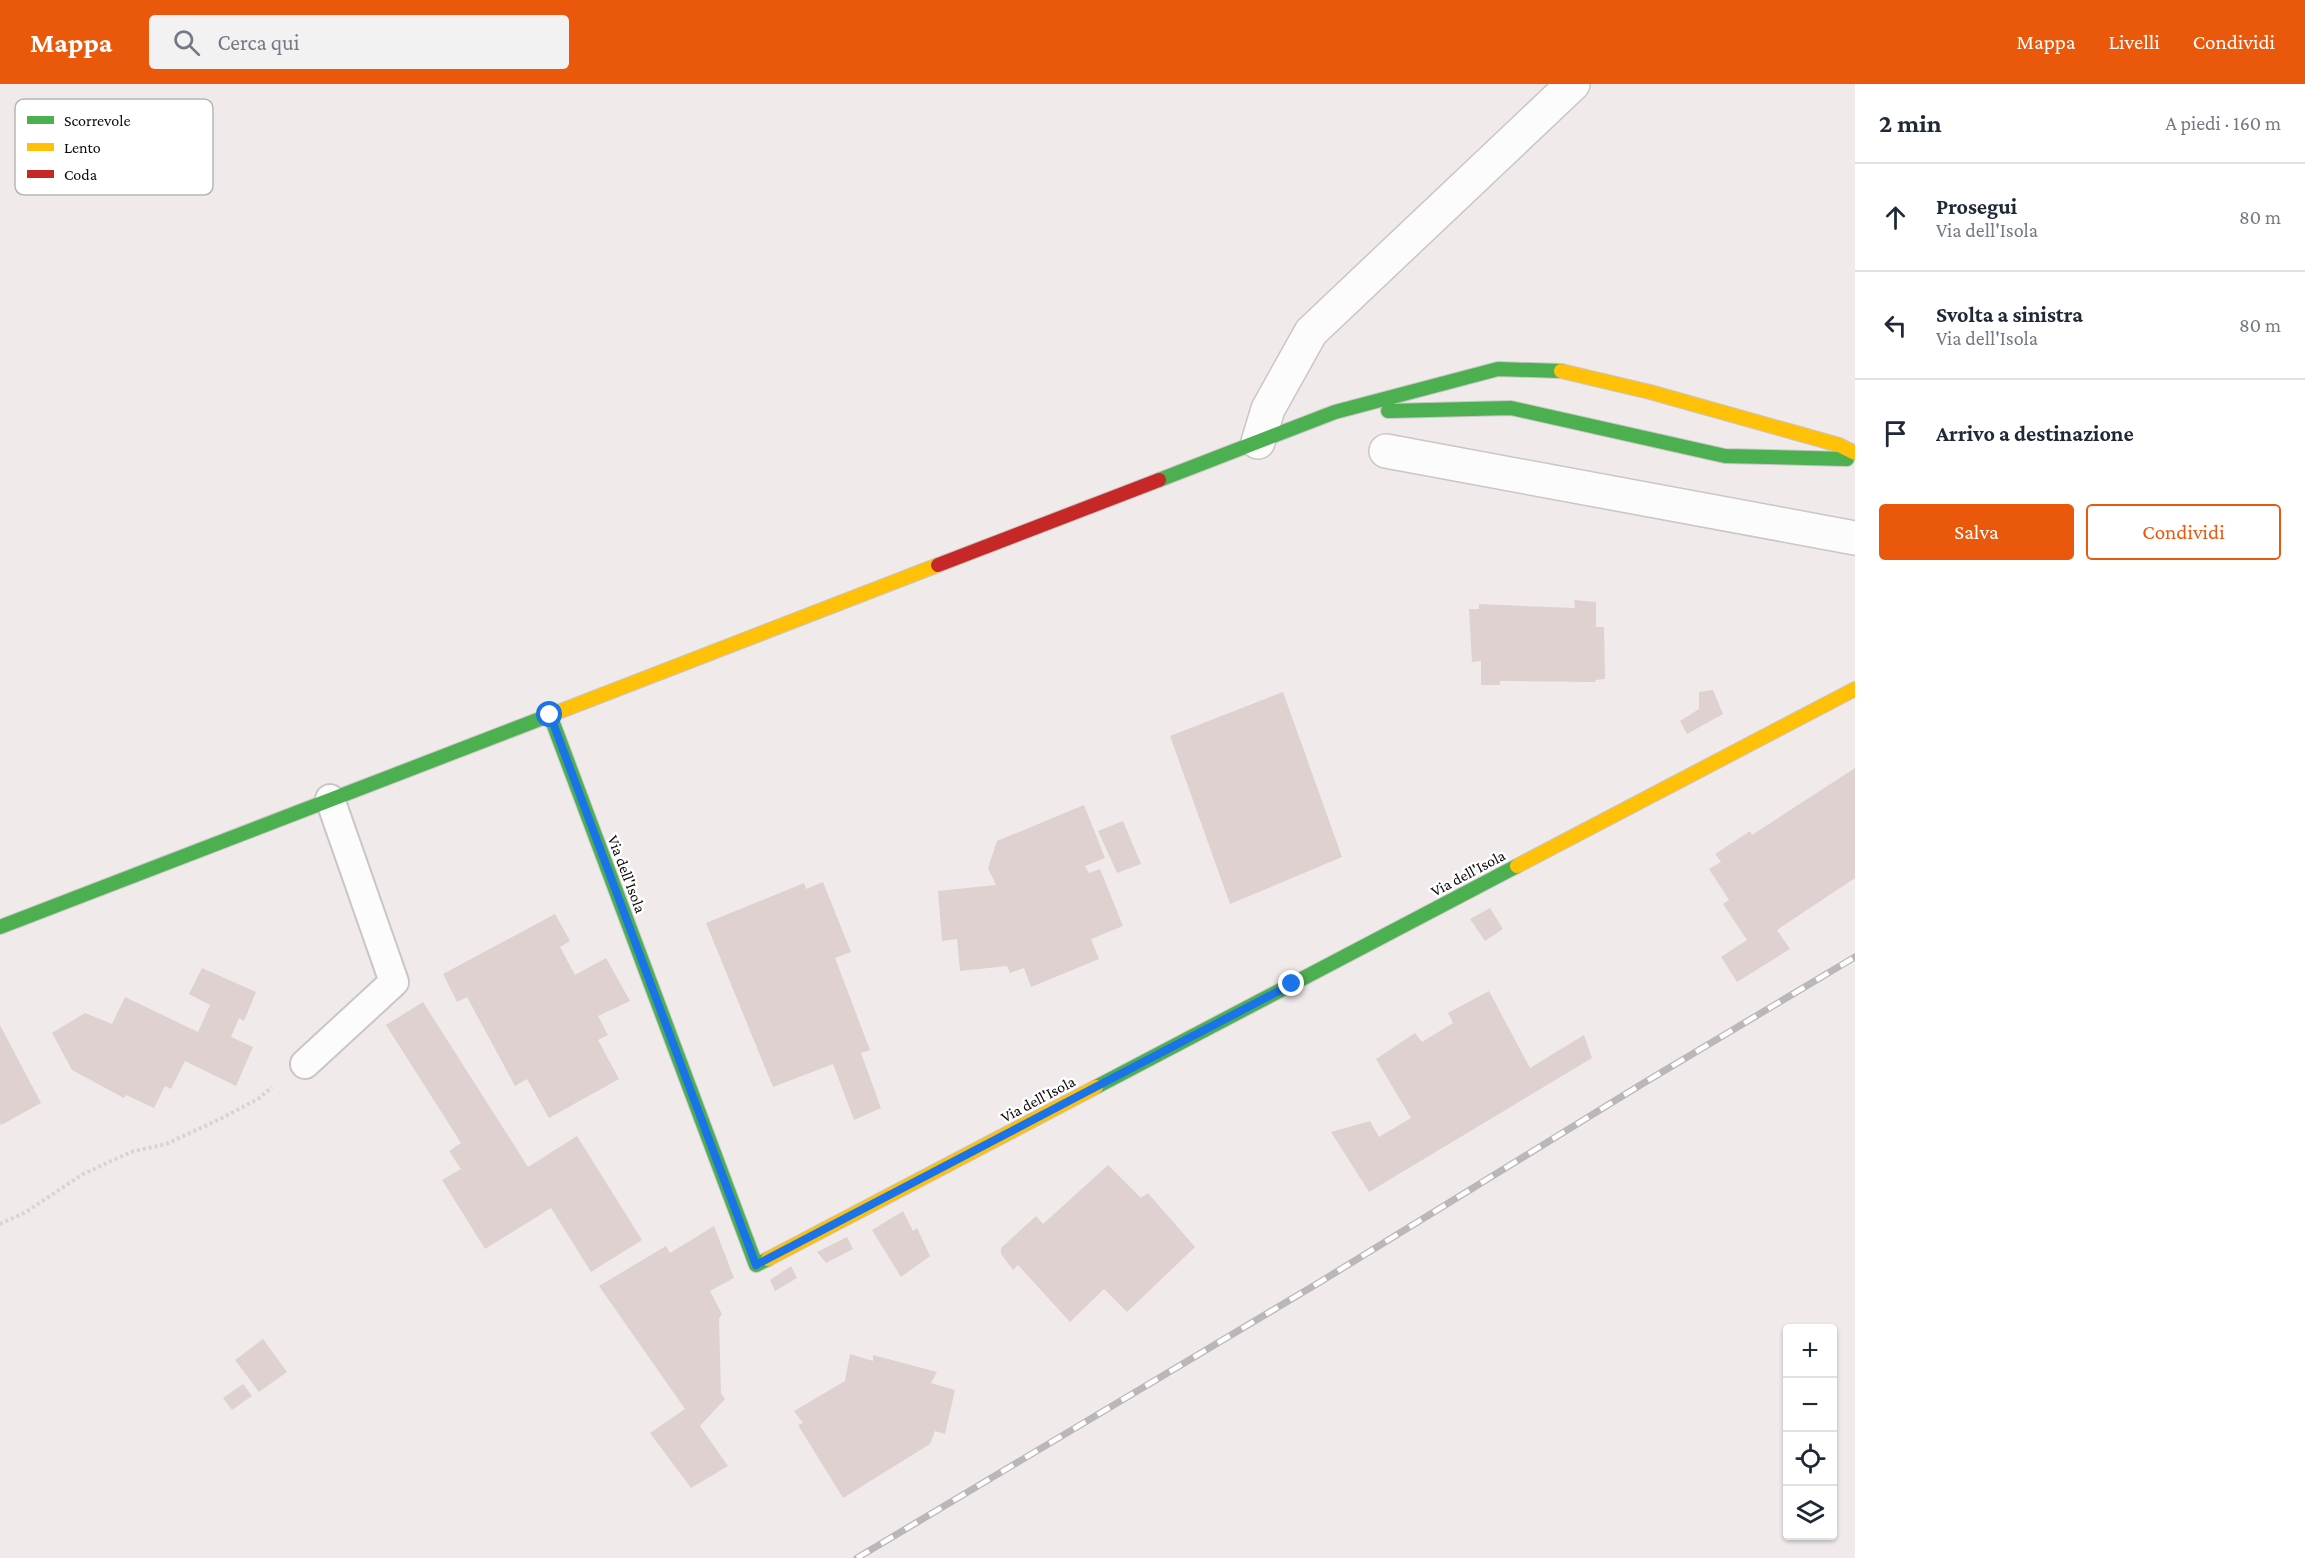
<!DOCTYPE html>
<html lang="it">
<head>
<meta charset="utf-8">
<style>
	:root { --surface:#fff; --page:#f2f2f3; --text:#1f2937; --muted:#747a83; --line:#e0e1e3; --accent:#ea580c }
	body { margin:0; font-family:"Crimson Pro",serif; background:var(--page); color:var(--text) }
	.controls { position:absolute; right:18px; bottom:18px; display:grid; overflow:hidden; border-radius:6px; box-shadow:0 2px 4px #0004 }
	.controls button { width:54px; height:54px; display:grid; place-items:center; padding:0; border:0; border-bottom:2px solid var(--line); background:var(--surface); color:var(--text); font:30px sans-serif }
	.stop { position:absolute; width:18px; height:18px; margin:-14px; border:4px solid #1a73e8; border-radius:50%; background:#fff }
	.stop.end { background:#1a73e8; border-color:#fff; box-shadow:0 2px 6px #0008 }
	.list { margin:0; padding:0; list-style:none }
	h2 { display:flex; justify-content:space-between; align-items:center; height:78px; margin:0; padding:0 24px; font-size:26px }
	h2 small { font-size:20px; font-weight:400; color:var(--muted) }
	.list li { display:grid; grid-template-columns:39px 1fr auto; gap:18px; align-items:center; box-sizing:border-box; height:108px; padding:0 24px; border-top:2px solid var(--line) }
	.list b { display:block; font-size:22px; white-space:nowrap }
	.list p { margin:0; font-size:20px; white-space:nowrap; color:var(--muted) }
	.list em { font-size:20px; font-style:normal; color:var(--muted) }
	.actions { display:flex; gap:12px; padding:18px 24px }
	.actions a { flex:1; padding:14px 0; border:2px solid var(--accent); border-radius:6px; text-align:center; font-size:21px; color:var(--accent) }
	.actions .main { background:var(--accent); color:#fff }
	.icon { flex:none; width:33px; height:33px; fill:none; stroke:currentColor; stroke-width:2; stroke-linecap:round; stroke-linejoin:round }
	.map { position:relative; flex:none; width:1855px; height:1474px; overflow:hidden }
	header { display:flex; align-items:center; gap:36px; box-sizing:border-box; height:84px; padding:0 30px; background:var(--accent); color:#fff }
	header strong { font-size:28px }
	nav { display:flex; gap:33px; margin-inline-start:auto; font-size:21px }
	.search { width:420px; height:54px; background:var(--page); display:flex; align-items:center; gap:15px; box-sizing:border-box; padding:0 21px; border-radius:6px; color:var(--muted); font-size:22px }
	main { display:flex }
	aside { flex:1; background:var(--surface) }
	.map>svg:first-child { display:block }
	.building { fill:#ded1cf }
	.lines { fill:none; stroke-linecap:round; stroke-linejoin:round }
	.lane-casing { stroke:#cac6c5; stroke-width:32 }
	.street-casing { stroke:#cac6c5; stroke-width:36 }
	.fast-casing { stroke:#cac6c5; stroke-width:16 }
	.slow-casing { stroke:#cac6c5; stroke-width:16 }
	.jam-casing { stroke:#cac6c5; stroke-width:16 }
	.path { stroke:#d6d5d4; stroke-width:4; stroke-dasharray:3 3; stroke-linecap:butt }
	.lane { stroke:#fdfcfc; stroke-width:28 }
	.street { stroke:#fdfcfc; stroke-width:33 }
	.fast { stroke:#4caf50; stroke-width:14 }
	.slow { stroke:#ffc107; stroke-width:14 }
	.jam { stroke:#c62828; stroke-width:14 }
	.rail-casing { stroke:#b9b7b7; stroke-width:7 }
	.rail { stroke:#fff; stroke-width:4.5; stroke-dasharray:14; stroke-linecap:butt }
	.route { stroke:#1a73e8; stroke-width:8 }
	.labels { text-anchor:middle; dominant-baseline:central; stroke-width:5; stroke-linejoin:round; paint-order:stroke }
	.street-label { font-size:16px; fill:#0e0b0a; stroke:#fff }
	.key { fill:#fff; stroke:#b7b6b6; stroke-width:1.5 }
	.key-label { font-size:16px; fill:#0e0b0a }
</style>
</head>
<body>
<header>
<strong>Mappa</strong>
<div class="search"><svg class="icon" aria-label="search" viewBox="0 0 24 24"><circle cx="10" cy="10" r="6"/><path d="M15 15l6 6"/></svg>Cerca qui</div>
<nav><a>Mappa</a><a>Livelli</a><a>Condividi</a></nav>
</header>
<main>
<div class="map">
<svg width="1855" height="1474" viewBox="0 0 1855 1474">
	<rect width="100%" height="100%" fill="#f0ebea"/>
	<path class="building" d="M1574,516l22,2v25h8l1,52 -10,1 1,2 -96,-1v4h-19v-24l-9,1 -3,-53h10v-5l96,4z
		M1713,606l10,24 -36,20 -7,-13 19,-12v-17z
		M1283,608l59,165 -112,47 -60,-168z
		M1855,684v110l-78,52 13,19 -53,33 -16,-25 26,-17 -24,-36 6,-4 -20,-31 12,-7 -6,-8 35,-23 2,4z
		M1084,721l21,53 -20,8 4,7 11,-4 23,57 -32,13 8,20 -68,28 -7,-19 -14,5 -3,-7 -47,5 -3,-32 -15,2 -4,-50 58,-6 -8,-17 9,-27z
		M1123,737l18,43 -24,9 -19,-42z
		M823,798l28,70 -16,6 35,92 -9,3 20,55 -27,12 -21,-56 -60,23 -67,-164 98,-40 2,6z
		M1490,824l13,21 -18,12 -15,-22z
		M555,830l15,27 -10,6 15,28 31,-17 24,43 -32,15 10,19 -10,5 21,39 -70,39 -22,-39 -12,7 -48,-89 -10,5 -14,-28z
		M202,884l54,24 -12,29 -5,-3 -8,19 22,10 -17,39 -51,-25 -14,28 -6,-3 -11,22 -28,-13 -2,3 -52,-28 -20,-37 33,-20 27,11 13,-27 73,35 12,-27 -21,-11z
		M1489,907l41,77 54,-33 8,23 -223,134 -38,-60 39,-11 9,16 32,-19 -35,-59 39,-26 7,9 31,-19 -5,-10z
		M423,918l105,165 49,-31 65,104 -51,32 -40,-64 -66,41 -43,-69 19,-11 -12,-18 12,-8 -75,-118z
		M0,941l41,78 -40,22 -1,-2z
		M1108,1081l33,33 7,-5 47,54 -68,65 -23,-23 -34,33 -52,-57 -5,5 -12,-16v-6l35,-32 7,8z
		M903,1127l10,20 4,-3 13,28 -29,21 -29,-47z
		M714,1142l20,52 -24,13 12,23 -3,5 2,74 4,6 -25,27 28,40 -37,22 -41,-55 35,-24 -86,-123 67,-40 4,7z
		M847,1153l6,12 -27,14 -9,-11z
		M791,1182l6,12 -22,13 -5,-11z
		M263,1255l24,33 -28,20 -24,-32z
		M850,1270l23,7v-6l64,17 -6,11 24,7 -10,44 -10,-3 -5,13 -87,54 -45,-73 5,-2 -9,-12 51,-30z
		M243,1300l9,12 -20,14 -9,-12z"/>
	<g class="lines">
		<defs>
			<path id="lane" d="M305,980l89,-82 -64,-183"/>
			<path id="street" d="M1258,358l10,-33 43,-77 262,-248
				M1386,367l469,87"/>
			<path id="fast" d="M1388,327l123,-3 214,48 122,3
				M1159,396l176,-68 163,-43 63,2
				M550,631l206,550 12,-6
				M0,843l553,-213
				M1096,1003l421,-221"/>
			<path id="slow" d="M1561,287l89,21 189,53 16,8
				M553,630l385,-149
				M1517,782l338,-177
				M768,1175l328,-172"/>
			<path id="jam" d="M938,481l221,-85"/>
		</defs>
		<use href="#lane" class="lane-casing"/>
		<use href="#street" class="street-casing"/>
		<use href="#fast" class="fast-casing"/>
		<use href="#slow" class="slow-casing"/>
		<use href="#jam" class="jam-casing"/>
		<path class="path" d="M0,1140l26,-12 57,-38 48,-22 35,-8 52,-24 40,-21 14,-12"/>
		<use href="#lane" class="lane"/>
		<use href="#street" class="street"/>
		<use href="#fast" class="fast"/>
		<use href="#slow" class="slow"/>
		<use href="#jam" class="jam"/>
		<defs>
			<path id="rail" d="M857,1474l463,-276 322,-198 213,-127"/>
		</defs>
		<use href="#rail" class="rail-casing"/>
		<use href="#rail" class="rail"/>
	</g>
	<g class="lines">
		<path class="route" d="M550,631l206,550 536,-281"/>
	</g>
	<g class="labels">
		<g class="street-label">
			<text transform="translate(1468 789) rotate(-28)">Via dell'Isola</text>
			<text transform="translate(627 790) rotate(69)">Via dell'Isola</text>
			<text transform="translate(1038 1015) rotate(-28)">Via dell'Isola</text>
		</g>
	</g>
	<rect x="15" y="15" width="198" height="96" rx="9" class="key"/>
	<rect x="27" y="32" width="27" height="8" fill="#4caf50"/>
	<rect x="27" y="59" width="27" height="8" fill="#ffc107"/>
	<rect x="27" y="86" width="27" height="8" fill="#c62828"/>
	<g class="key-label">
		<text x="64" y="42">Scorrevole</text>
		<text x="64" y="69">Lento</text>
		<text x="64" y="96">Coda</text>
	</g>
</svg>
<div class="controls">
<button>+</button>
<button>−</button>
<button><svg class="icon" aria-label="locate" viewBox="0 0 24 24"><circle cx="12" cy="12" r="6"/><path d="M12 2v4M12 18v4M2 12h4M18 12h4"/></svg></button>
<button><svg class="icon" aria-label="layers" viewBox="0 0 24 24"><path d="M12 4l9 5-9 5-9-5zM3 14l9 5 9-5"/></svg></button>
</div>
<div class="stop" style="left:550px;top:631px"></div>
<div class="stop end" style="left:1292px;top:900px"></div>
</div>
<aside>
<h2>2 min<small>A piedi · 160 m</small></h2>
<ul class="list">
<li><svg class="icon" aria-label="ahead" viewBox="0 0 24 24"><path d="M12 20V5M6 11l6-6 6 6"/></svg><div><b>Prosegui</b><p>Via dell'Isola</p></div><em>80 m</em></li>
<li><svg class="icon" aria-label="left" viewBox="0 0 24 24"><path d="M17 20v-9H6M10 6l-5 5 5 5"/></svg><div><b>Svolta a sinistra</b><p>Via dell'Isola</p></div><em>80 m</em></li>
<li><svg class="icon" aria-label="arrive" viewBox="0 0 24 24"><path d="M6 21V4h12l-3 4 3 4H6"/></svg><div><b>Arrivo a destinazione</b></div></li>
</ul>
<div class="actions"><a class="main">Salva</a><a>Condividi</a></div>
</aside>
</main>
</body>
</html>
